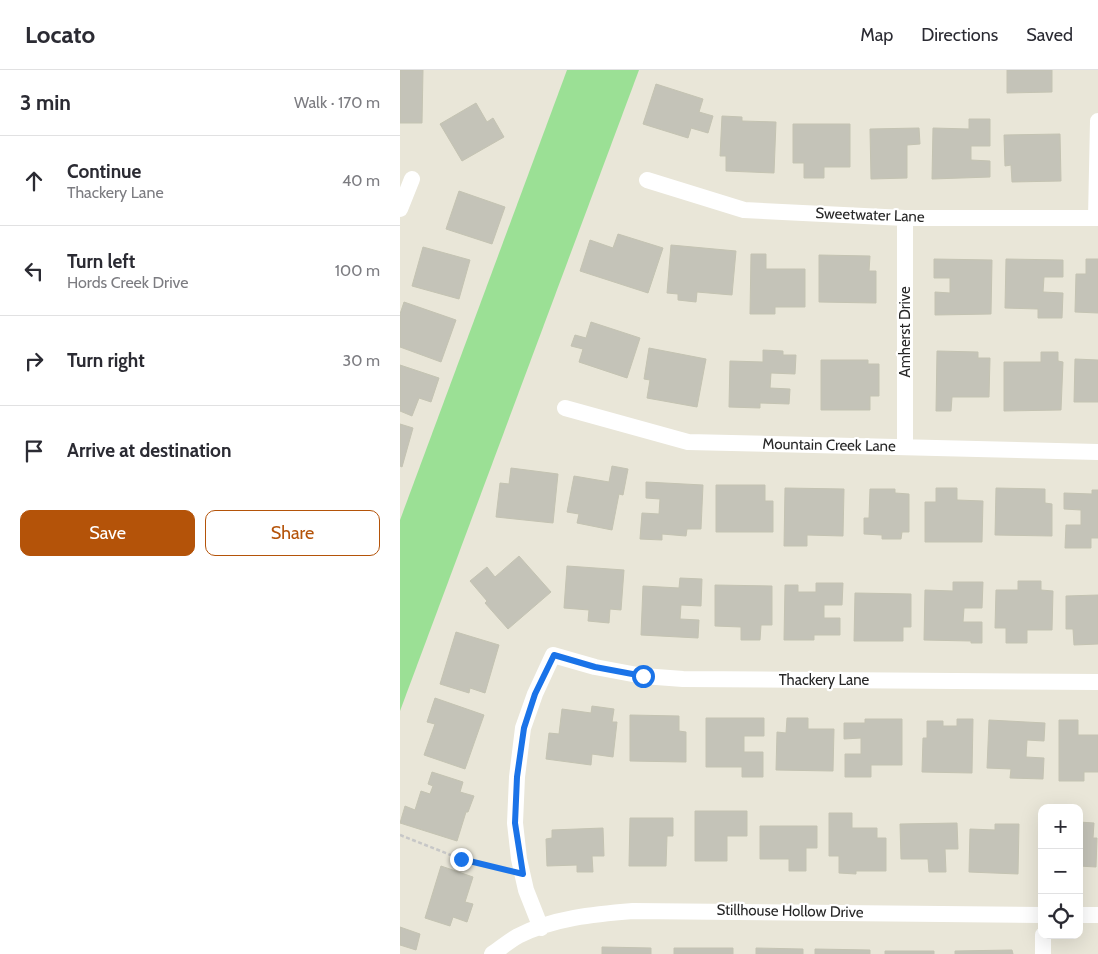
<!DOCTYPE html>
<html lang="en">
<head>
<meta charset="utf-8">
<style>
	:root { --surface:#fff; --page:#f2f2f3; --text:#2b2b33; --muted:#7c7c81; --line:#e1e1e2; --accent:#b45309 }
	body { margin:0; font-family:Cabin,sans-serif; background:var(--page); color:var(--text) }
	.controls { position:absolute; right:15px; bottom:15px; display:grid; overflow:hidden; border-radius:10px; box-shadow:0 5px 20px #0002 }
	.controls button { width:45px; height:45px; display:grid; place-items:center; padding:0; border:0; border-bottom:1px solid var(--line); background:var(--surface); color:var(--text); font:25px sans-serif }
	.stop { position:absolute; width:15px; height:15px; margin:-11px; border:4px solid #1a73e8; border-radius:50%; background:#fff }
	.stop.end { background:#1a73e8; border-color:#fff; box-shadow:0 1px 5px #0008 }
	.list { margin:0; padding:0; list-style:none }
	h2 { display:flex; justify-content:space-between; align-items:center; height:65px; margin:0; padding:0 20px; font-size:21px }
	h2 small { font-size:16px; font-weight:400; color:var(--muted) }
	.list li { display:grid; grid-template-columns:32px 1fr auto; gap:15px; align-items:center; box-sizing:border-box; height:90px; padding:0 20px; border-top:1px solid var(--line) }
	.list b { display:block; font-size:19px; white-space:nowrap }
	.list p { margin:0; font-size:16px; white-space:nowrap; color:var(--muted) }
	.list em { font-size:16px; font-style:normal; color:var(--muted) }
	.actions { display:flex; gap:10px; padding:15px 20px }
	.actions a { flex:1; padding:11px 0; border:1px solid var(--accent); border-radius:10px; text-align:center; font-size:18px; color:var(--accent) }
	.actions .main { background:var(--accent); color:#fff }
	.icon { flex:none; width:28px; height:28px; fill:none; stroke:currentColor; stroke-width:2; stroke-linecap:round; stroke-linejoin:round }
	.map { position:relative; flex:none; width:698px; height:884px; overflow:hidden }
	header { display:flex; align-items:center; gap:30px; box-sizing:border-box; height:70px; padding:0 25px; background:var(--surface); border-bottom:1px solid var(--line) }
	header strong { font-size:24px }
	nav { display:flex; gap:28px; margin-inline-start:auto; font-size:18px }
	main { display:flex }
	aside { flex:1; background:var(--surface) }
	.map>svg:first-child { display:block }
	.green { fill:#9be095 }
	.building { fill:#c4c3b8; stroke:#c4c3b2 }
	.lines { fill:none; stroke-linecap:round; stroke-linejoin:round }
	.path { stroke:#c7c7c7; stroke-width:2.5; stroke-dasharray:4 2.5; stroke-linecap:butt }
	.minor { stroke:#fff; stroke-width:16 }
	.route { stroke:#1a73e8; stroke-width:6 }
	.labels { text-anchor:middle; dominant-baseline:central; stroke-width:4.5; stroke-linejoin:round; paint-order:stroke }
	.street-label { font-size:15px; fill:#272727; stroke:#fff }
</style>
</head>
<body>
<header>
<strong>Locato</strong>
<nav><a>Map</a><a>Directions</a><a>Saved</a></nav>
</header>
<main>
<aside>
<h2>3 min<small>Walk · 170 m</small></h2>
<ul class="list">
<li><svg class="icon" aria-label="ahead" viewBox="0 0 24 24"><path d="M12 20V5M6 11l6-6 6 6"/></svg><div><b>Continue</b><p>Thackery Lane</p></div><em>40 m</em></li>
<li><svg class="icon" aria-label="left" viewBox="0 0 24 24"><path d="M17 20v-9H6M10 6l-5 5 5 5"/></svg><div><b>Turn left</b><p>Hords Creek Drive</p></div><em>100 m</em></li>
<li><svg class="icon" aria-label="right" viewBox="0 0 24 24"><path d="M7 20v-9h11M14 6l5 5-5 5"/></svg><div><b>Turn right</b></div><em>30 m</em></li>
<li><svg class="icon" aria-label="arrive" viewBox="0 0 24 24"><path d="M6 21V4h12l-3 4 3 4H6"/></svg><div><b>Arrive at destination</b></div></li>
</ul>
<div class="actions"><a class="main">Save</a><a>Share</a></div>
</aside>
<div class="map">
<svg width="698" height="884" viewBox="0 0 698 884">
	<rect width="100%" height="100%" fill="#e9e6d8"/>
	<path class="green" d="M167,0h72l-239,641v-191z"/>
	<path class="building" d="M0,0h23l-1,53h-22z
		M607,0h45v22l-45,1z
		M256,14l47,15 -4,13 14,4 -5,17 -17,-5 -3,10 -45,-14z
		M76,33l11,19 6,-4 11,19 -42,24 -22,-37z
		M322,46l20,1v4l34,1 -2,51 -48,-2v-15h-6z
		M569,49h21v27h-19v14l19,1v16l-58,2 1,-51 36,1z
		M393,54h57v43h-26v11h-20v-15h-11z
		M519,58l1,16 -13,1v33l-36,1 -1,-50z
		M660,64l1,47 -49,1 -1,-17 -6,1 -1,-31z
		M59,121l46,16 -13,37 -46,-15z
		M218,164l45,14 -15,45 -68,-22 10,-31 23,8z
		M271,175l65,6 -4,44 -35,-3 -1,10 -18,-2v-6l-11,-1z
		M23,177l47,13 -11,39 -47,-13z
		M351,184h15v15h39v38h-30v7h-25z
		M419,185l51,1 -1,15h7v32l-57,-1z
		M534,189l58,1 -1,54 -56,1v-23l15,1v-15h-16z
		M606,189l57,1v17h-19l-1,15 20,1 -1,25h-24v-9l-33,-1z
		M686,189h12v54l-23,-1 1,-38h10z
		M4,232l52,18 -15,42 -41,-15v-33z
		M191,252l49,16 -13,40 -48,-16 4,-13 -12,-3 4,-11 11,3z
		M249,278l57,11 -9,48 -50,-9 3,-18 -6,-1z
		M363,280l20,1v4h13l-1,19 -24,-1 -1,15 20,1 -1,15 -29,-1v5l-31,-1 1,-46 33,1z
		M537,281l41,1v6h12l-1,39h-37l-1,14h-15z
		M641,282h17v9l5,1 -2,48 -57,1v-49h37z
		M675,289l23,1v42h-24z
		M421,290h47v4h11v32h-9v14h-49z
		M0,295l39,13 -8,24 -12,-4 -7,18 -12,-5z
		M0,354l13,4 -11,39 -2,-1z
		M212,396l16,3 -5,26 -4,-1 -7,36 -35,-7 2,-9 -12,-2 7,-36 35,6z
		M111,398l47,6 -5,49 -57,-6 4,-34 9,1z
		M246,412l57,3 -2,44h-14l-1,7 -24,-2v6l-22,-1 2,-26 17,1 1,-15 -14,-1z
		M316,415h49v16h8v31h-57z
		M385,418l59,1 -1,47 -36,-1v11h-23z
		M536,418h21v12l26,1 -1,41h-57v-40h11z
		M596,418l49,1v14l7,1v32l-57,-1z
		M470,419h25v4l14,1v38h-7l-1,7h-19v-4l-18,-1v-16h5z
		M692,420h6v48h-7v10h-26l1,-23h15v-15l-17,-1v-16l28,1z
		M119,486l32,36 -43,37 -23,-26 2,-2 -17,-20 17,-14 8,10z
		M167,496l57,4 -3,40 -11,-1 -1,14 -21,-2 1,-11 -25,-2z
		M280,508l22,1 -1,27 -20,-1 -1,14 19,1 -1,18 -57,-3 2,-49 36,2z
		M618,511h23v9l12,1 -1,39h-25v13h-21v-15h-11l1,-38h22z
		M553,512h30l-1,26h-18l-1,14h19v21h-11v-2l-47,-1 1,-50 28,1z
		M416,513h27l-1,22h-18v13h16v17h-26v5h-30l1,-55h13v7h18z
		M315,515l57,1v39h-11l-1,15h-19v-13l-26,-1z
		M455,523l56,1v33h-8v14h-49z
		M698,525v49l-24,1 -1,-16h-7v-33z
		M56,562l43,13 -14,48 -15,-5 -1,5 -29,-9z
		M35,628l49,17 -19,54 -41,-14 11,-31 -8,-2z
		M192,636l22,3 -2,13h5l-4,35 -21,-3 -1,11 -45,-6 3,-26 10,1 3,-25 29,4z
		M230,645l49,1v15l7,1v30l-56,-1z
		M306,648h58v18h-20v16h19v25h-21v-10h-36z
		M387,648h21v11h26l-1,42 -57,-1 1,-38 9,1z
		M465,649h37v46h-31v12h-26v-23h16v-16l-17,1v-16h21z
		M557,649h16l-1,54 -50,-1 1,-34h4v-17h16v5h14z
		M589,650l56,3 -1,18 -17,-1 -1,17 18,1 -1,21 -33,-1 1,-9 -24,-1z
		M659,650h19v15h20v37h-14v9h-25z
		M32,702l31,10 -3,10 14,4 -6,16h-2l-9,29 -57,-18 5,-17 10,4 6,-19 9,3 3,-8 -5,-2z
		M295,741h52v25h-20v25h-32z
		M429,743h23v15h25v10h9v33h-30v3l-17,-1v-17h-10z
		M230,748h43v18h-6l-1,30h-37z
		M641,750h1v31h-2z
		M679,752l15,1 -1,15h4l-1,29 -17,-1z
		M557,753l1,26h-13l1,23h-17l-1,-13h-27l-1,-35z
		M595,754h24l-1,50 -49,-2 1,-43 25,1z
		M360,756h57v22h-11v23h-17v-12h-29z
		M203,758l1,28h-12l1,16h-16v-7l-30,1 -1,-27 6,-1v-8z
		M41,796l32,11 -8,25 8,2 -6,18 -14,-5 -3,9 -25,-8z
		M0,857l20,7 -4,16 -16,-5z
		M202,877l49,1v6h-49z
		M274,878h59v6h-59z
		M356,878l47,1v5h-47z
		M415,879l55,1v4h-55z
		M612,880l1,4h-58v-3z
		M485,881h49v3h-49z"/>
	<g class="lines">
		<path class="path" d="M0,765l61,24 44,10"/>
		<path class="minor" d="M247,110l97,30 161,8h193
			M0,139l12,-30
			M696,148l2,-97
			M165,338l123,34 410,10
			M505,377v-229
			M679,845h19
			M141,858l-15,-38 -7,-31 -4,-36 2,-46 6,-49 12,-34 18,-39 42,12 48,9 40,3 415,3
			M92,884c9,-6 17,-13 26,-18 35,-18 77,-22 115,-25l409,4
			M643,884v-19"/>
	</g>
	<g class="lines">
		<path class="route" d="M61,789l62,15 -8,-51 2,-46 7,-49 11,-34 19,-39 41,12 48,9"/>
	</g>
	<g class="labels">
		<g class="street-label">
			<text transform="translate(470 145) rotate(2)">Sweetwater Lane</text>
			<text transform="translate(505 262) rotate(-90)">Amherst Drive</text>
			<text transform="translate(429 375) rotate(1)">Mountain Creek Lane</text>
			<text x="424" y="610">Thackery Lane</text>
			<text transform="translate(390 841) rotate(1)">Stillhouse Hollow Drive</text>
		</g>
	</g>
</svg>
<div class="controls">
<button>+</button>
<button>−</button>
<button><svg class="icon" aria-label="locate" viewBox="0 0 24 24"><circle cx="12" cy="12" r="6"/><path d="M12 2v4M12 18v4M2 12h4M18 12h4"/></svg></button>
</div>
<div class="stop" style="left:243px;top:606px"></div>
<div class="stop end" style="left:61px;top:789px"></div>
</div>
</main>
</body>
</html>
